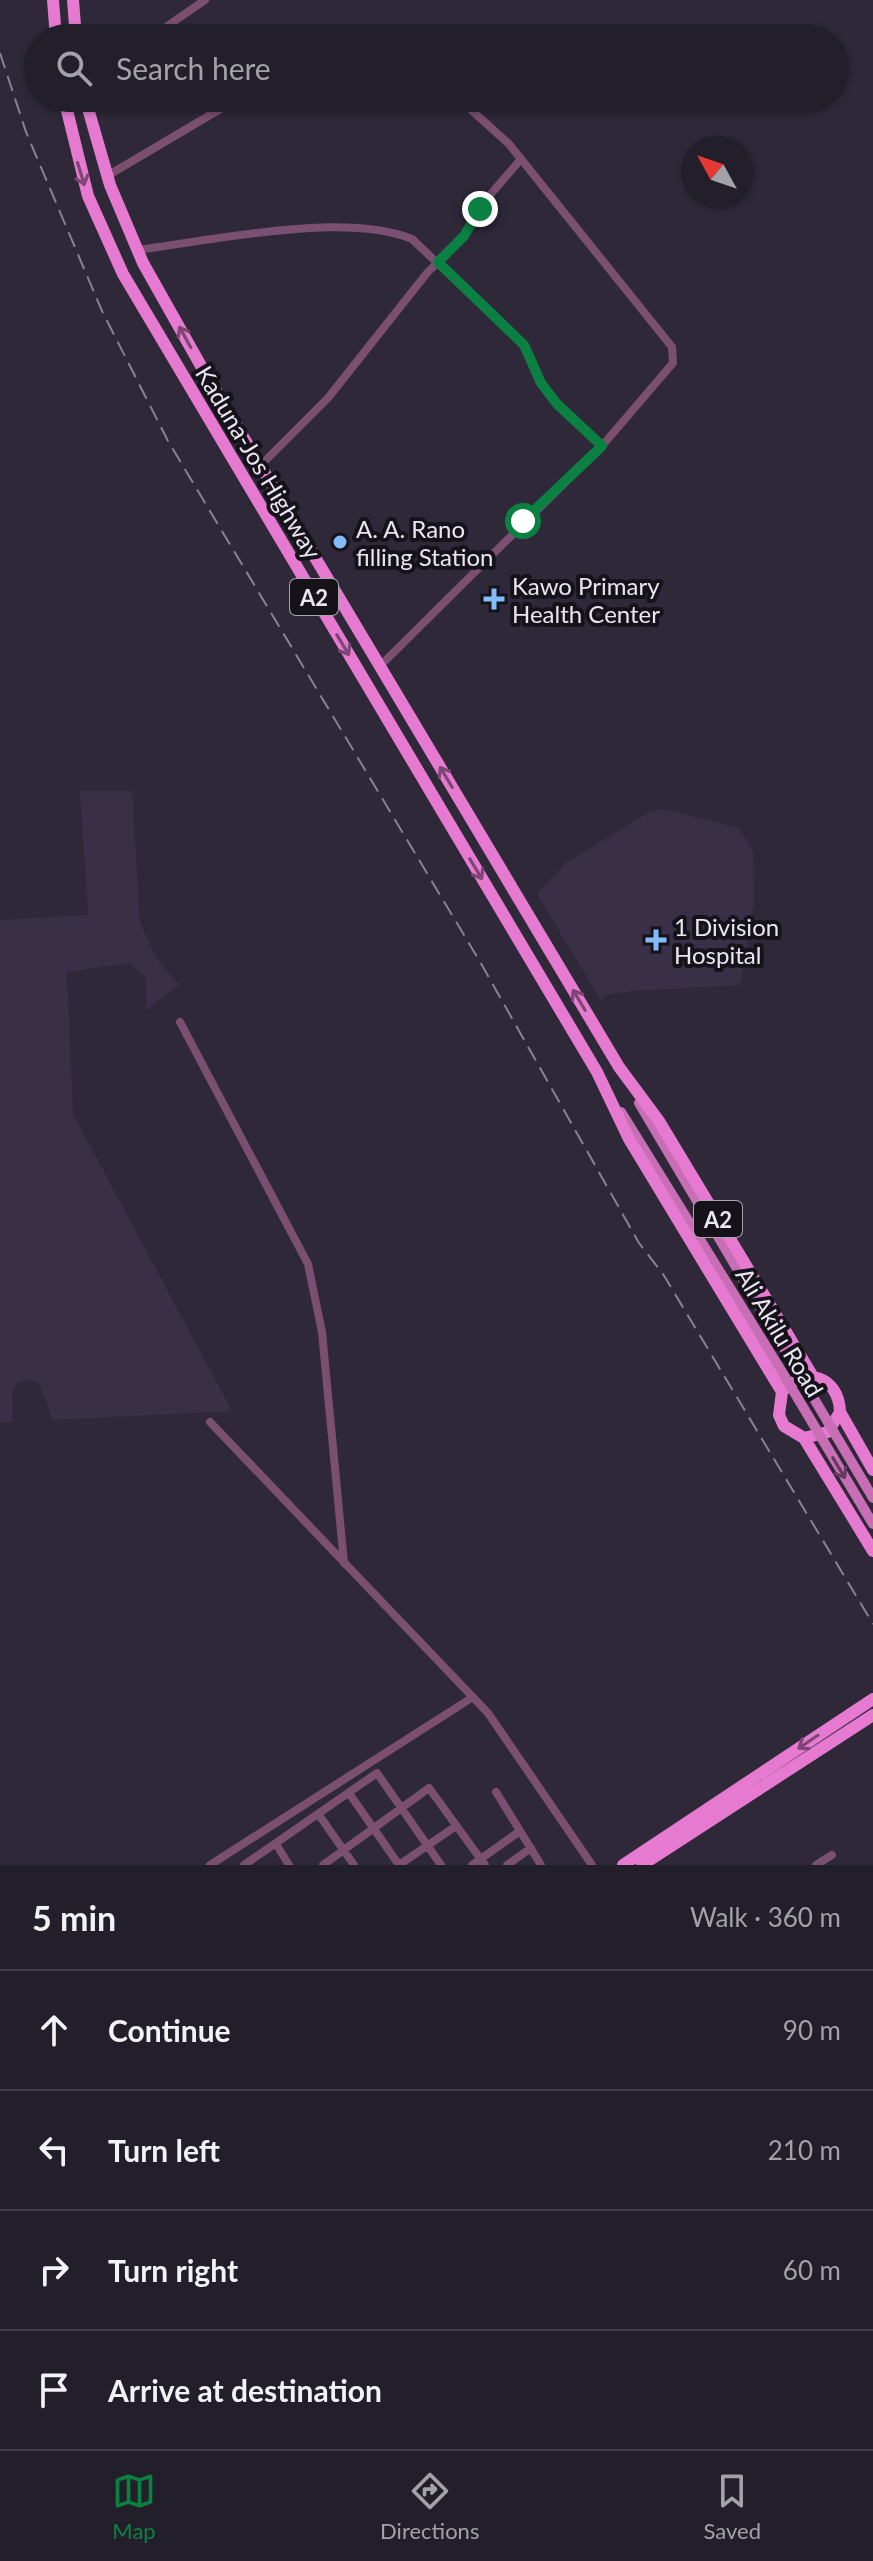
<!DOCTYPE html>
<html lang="en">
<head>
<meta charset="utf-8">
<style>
	:root { --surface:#221e2a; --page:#2a2732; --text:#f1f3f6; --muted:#a2a2a8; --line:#3f3c47; --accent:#0b8043 }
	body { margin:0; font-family:Lato,sans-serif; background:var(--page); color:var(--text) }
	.compass { position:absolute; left:681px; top:136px; width:72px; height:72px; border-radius:50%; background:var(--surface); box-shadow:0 2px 6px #0004; rotate:310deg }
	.stop { position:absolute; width:24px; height:24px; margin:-18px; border:6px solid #0b8043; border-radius:50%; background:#fff }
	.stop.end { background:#0b8043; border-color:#fff; box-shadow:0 2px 8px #0008 }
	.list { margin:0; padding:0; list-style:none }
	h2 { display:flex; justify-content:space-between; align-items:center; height:104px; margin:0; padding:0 32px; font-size:34px }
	h2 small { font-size:26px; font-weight:400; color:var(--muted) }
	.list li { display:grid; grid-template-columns:52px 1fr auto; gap:24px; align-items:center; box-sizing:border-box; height:120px; padding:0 32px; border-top:2px solid var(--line) }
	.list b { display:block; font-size:30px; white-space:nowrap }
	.list em { font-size:26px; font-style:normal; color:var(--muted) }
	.icon { flex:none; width:44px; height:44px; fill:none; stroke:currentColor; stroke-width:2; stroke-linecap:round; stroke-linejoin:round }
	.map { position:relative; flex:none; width:873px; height:1865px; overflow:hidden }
	.search { position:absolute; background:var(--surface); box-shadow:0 2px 6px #0004; left:24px; right:24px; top:24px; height:88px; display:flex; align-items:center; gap:20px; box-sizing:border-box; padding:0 28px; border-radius:44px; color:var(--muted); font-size:30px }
	.sheet { height:584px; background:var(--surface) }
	nav { display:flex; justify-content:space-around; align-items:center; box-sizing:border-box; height:112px; border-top:2px solid var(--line); background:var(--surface); font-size:22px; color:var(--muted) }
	nav a { display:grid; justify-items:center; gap:4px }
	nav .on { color:var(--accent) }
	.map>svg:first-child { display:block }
	.built { fill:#393047 }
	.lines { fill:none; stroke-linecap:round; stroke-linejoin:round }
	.minor { stroke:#7a4f70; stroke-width:8 }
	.major { stroke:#c76eb5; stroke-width:10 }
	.highway { stroke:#e57ad0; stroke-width:12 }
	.rail { stroke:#878290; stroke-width:2; stroke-dasharray:16 8; stroke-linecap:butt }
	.major-bridge { stroke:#c76eb5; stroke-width:10 }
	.oneway { stroke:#7d4675 }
	.oneway2 { stroke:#653b60 }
	.route { stroke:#0b8043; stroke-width:10 }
	.poi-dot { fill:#82bcfa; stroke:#15121a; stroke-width:3 }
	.labels { text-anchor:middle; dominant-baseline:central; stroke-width:8; stroke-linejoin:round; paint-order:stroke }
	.shield { fill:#15121a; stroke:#aaa6b0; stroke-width:2 }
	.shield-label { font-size:22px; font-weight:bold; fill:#eae6f1 }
	.street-label { font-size:24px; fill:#eae6f1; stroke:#15121a }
	.poi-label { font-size:24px; fill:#eae6f1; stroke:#15121a; text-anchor:start }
</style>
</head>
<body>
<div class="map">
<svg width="873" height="1865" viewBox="0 0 873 1865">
	<rect width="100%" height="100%" fill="#2e2838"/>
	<path class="built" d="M80,791h52l8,131 16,36 23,27 -33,25v-33l-17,-14 -62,9 6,142 159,297 -179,9 -14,-37 -9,-3 -13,3 -5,9 1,30 -13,1v-503l88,-5z
		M663,809l76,19 14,22 1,53 -14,82 -107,6 -27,4 -4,7 -65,-108 29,-31 85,-52z"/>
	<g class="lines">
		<path class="minor" d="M150,38l55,-38
			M352,38l12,-3 14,3
			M107,176l132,-78
			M136,250c75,-9 207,-39 276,-11l112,106 17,38 16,21 45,42
			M260,466l68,-68 99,-125 37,-37 26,-41 31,-36
			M380,666l222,-220 71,-83 -1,-16 -163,-203 -51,-46
			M180,1022l128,242 14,68 22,231
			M210,1422l278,291 104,152
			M496,1792l45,73
			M349,1793l50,72
			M319,1815l35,50
			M276,1844l13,21
			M210,1865l263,-168
			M244,1865l133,-92 64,92
			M323,1865l106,-77 56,77
			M399,1865l57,-39
			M472,1865l48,-34
			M507,1865l24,-17
			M816,1865l16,-10"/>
		<path class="major" d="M639,1103l158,267
			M621,1112l164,265"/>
		<path class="highway" d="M53,0l3,38
			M73,0l3,38
			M64,98l24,98 35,78 474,798 32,67 153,253
			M85,98l25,87 33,78 62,110 414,694 40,54 153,254
			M840,1412l33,58
			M804,1438l24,-6 12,-20c-1,-36 -36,-47 -58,-20l-3,23 5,11 20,12 69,113
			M623,1865l250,-166
			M642,1865l231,-150"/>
		<path class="rail" d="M0,53l26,79 76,179 66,130 311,519 160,283 24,31 210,350"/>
		<path class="major-bridge" d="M797,1370l76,128
			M785,1377l88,147"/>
	</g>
	<defs><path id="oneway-shaft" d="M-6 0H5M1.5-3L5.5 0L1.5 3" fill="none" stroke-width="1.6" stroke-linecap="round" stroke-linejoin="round" transform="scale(2)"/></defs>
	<g class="oneway">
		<use href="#oneway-shaft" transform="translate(81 174) rotate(73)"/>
		<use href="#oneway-shaft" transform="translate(185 337) rotate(-119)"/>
		<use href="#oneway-shaft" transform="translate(343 645) rotate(59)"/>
		<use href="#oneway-shaft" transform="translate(446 777) rotate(-121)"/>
		<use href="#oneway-shaft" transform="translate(476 869) rotate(59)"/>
		<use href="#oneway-shaft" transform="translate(579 1000) rotate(-121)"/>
		<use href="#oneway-shaft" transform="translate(808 1742) rotate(146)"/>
	</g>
	<use class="oneway2" href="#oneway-shaft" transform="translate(839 1468) rotate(59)"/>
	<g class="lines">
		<path class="route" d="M480,209l-16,27 -26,26 86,83 17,38 16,21 45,42 -79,75"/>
	</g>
	<g class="poi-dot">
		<circle cx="340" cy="542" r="8"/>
		<path d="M490 587h8v8h8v8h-8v8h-8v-8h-8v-8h8z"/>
		<path d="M652 928h8v8h8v8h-8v8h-8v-8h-8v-8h8z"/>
	</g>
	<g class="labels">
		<g class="shield">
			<rect x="290" y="579" width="48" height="36" rx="6"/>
			<rect x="694" y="1201" width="48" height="36" rx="6"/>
		</g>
		<g class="shield-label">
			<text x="314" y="597">A2</text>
			<text x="718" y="1219">A2</text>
		</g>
		<g class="street-label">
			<text transform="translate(259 462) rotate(59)">Kaduna-Jos Highway</text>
			<text transform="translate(780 1332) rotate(59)">Ali Akilu Road</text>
		</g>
		<g class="poi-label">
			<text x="356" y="528">A. A. Rano<tspan x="356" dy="28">filling Station</tspan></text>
			<text x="512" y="585">Kawo Primary<tspan x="512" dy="28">Health Center</tspan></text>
			<text x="674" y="926">1 Division<tspan x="674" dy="28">Hospital</tspan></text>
		</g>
	</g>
</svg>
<svg class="compass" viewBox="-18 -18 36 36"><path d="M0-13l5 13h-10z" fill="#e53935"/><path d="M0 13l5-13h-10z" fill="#a2a2a8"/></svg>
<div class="stop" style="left:523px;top:521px"></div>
<div class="stop end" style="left:480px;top:209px"></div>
<div class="search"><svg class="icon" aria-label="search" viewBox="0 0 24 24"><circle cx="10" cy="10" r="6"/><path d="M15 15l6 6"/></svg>Search here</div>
</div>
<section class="sheet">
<h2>5 min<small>Walk · 360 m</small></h2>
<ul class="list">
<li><svg class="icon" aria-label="ahead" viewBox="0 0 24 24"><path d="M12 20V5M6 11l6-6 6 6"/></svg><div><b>Continue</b></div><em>90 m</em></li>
<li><svg class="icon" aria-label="left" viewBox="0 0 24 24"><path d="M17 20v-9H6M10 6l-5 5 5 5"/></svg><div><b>Turn left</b></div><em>210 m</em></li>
<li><svg class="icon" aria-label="right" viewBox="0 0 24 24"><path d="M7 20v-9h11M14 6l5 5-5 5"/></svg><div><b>Turn right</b></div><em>60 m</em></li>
<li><svg class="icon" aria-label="arrive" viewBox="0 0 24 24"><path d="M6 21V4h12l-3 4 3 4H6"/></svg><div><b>Arrive at destination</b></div></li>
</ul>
</section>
<nav>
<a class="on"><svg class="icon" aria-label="map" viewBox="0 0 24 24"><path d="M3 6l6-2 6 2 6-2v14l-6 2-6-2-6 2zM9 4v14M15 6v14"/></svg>Map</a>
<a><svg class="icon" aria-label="directions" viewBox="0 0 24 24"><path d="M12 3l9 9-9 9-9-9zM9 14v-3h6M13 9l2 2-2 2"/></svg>Directions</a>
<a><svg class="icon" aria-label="saved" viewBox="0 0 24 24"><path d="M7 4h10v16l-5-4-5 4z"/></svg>Saved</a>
</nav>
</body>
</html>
